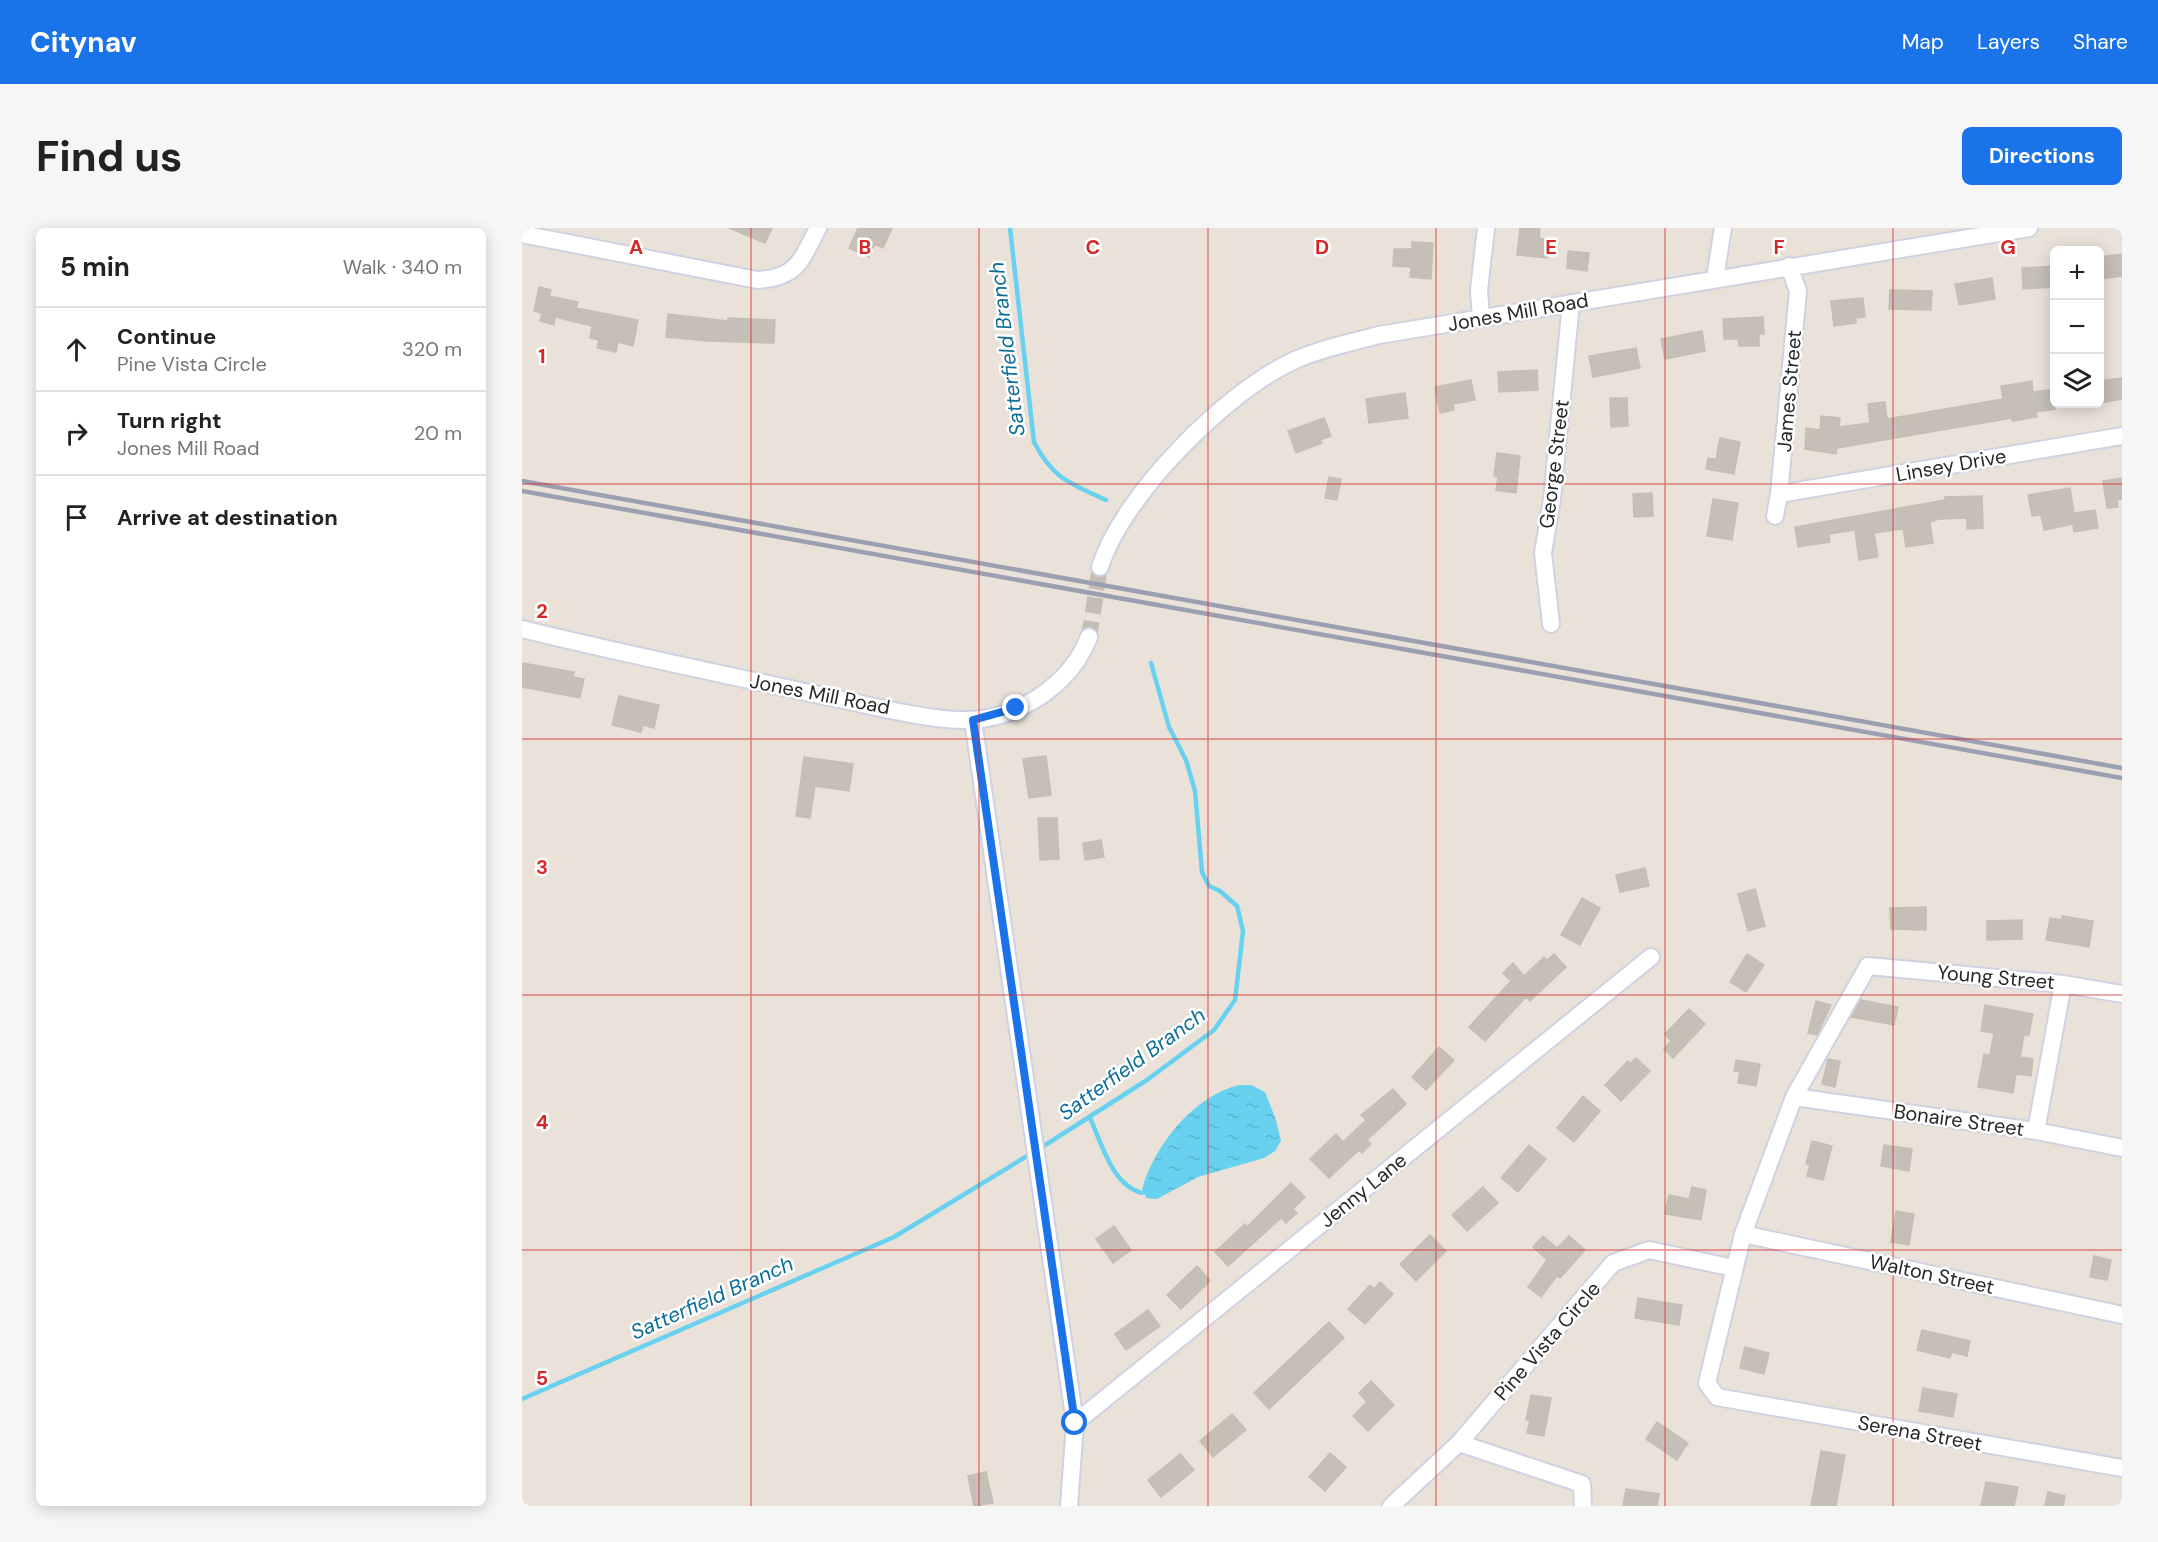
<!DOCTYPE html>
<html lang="en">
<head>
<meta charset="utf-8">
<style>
	:root { --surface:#fff; --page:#f6f6f6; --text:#222; --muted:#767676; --line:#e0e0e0; --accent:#1a73e8 }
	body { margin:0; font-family:"DM Sans",sans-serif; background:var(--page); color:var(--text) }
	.controls { position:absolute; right:18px; top:18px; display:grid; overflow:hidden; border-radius:9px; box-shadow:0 3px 15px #0003 }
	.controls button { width:54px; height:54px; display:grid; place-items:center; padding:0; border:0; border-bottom:2px solid var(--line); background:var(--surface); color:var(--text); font:30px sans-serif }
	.stop { position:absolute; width:18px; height:18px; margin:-14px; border:4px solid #1a73e8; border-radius:50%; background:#fff }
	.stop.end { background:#1a73e8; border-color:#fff; box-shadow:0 2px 6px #0008 }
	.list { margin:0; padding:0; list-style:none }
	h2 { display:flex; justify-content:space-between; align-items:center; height:78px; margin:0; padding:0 24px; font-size:26px }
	h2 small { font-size:20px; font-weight:400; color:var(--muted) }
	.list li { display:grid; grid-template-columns:39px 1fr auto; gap:18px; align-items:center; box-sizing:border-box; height:84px; padding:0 24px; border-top:2px solid var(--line) }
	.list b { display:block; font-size:22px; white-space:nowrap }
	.list p { margin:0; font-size:20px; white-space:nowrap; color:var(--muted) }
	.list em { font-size:20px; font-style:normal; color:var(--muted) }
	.icon { flex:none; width:33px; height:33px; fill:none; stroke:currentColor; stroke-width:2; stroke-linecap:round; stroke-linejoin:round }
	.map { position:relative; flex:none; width:1600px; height:1278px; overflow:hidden; border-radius:9px }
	header { display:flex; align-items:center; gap:36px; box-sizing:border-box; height:84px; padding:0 30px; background:var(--accent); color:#fff }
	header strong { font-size:28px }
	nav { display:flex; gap:33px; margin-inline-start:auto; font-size:21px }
	.intro { display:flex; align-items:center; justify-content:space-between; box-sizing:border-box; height:144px; padding:0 36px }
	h1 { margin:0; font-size:42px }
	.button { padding:15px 27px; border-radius:9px; background:var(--accent); color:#fff; font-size:21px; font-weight:700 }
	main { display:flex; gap:36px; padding:0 36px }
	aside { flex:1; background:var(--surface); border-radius:9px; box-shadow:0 3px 15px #0003 }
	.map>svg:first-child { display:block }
	.water { fill:url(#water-ripples) }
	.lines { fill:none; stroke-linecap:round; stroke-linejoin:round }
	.stream { stroke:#68d1f0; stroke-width:4.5 }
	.building { fill:#c5bfb8; stroke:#c5beb2; stroke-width:1.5 }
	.street-tunnel { stroke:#c3bdb5; stroke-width:16; stroke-dasharray:16 8; stroke-linecap:butt }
	.street-casing { stroke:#ced2e1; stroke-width:20 }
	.street { stroke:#fff; stroke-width:16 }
	.rail { stroke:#9b9fb2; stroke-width:4.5 }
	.route { stroke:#1a73e8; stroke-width:8 }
	.grid { fill:none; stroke:#d62828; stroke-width:1.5; stroke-opacity:0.55 }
	.labels { text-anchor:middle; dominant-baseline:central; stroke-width:5; stroke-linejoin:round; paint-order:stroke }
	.street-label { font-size:20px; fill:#272727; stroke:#fff }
	.water-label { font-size:21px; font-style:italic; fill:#0b6d98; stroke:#fff }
	.grid-label { font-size:20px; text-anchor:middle; font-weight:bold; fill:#d62828; stroke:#fff; stroke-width:5; stroke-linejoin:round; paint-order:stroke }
</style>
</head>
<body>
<header>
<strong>Citynav</strong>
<nav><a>Map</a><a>Layers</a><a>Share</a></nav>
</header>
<div class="intro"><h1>Find us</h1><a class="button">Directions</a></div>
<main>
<aside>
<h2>5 min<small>Walk · 340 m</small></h2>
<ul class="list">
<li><svg class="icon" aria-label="ahead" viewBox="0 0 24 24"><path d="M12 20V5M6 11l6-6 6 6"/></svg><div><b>Continue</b><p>Pine Vista Circle</p></div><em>320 m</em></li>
<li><svg class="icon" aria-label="right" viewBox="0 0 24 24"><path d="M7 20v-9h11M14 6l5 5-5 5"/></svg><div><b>Turn right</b><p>Jones Mill Road</p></div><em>20 m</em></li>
<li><svg class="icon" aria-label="arrive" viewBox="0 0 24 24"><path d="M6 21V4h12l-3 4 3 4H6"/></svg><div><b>Arrive at destination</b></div></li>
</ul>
</aside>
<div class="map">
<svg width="1600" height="1278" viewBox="0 0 1600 1278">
	<defs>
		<pattern id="water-ripples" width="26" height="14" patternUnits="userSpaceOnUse" patternTransform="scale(1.5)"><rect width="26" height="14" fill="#68d1f0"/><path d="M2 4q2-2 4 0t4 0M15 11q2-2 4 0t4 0" fill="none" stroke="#5ab3ce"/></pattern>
	</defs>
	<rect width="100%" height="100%" fill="#eae2d8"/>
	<path class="water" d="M717,857h12l14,7 11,28 5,21 -6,10 -11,7 -66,19 -41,22 -11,-1 -4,-9c13,-44 51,-93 97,-104z"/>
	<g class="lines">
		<path class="stream" d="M488,0l24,214c19,37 36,41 72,58
			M568,890c12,26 22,67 52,75
			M517,921l108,-69 67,-50 21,-30 8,-69 -6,-25 -17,-15 -11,-5 -7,-14 -7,-81 -9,-31 -17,-33 -18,-64
			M0,1171l372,-162 138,-84"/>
	</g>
	<path class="building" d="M207,0h43l-7,15z
		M336,0h34l-9,20 -8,-4 -6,13 -20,-9z
		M998,0h20l-1,10 11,2 -2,18 -31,-3z
		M890,14l21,1 -2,36 -21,-2 1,-10 -18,-1 1,-17h18z
		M1046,23l21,2 -2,18 -20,-3z
		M1600,26v22l-22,3v-22z
		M1533,38v21l-32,2 -1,-21z
		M1470,50l3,21 -36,6 -4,-21z
		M17,59l12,3 -2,6 29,6 -2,6 62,12 -5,26 -15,-4 -2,10 -19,-4 2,-8 -9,-2 2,-12 -37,-9 -1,8 -14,-4 2,-8 -8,-2z
		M1368,62l42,1 -1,19 -42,-1z
		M1341,70l2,19 -9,1v5l-22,3 -3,-25z
		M146,86l60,7v-3l47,2 -1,23 -66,-2 -42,-4z
		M1241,89l1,17h-5v12h-20l-1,-7h-14l-1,-20z
		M1180,103l3,20 -40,8 -4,-20z
		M1114,120l4,20 -47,9 -4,-21z
		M1015,142l1,20 -39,2 -1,-20z
		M1600,150v21l-22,4v-22z
		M949,152l4,20 -22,4 1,6 -14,3 -5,-26z
		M1510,153l1,11 22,-3v20l-19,3 1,5 -25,4v-3l-175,30 -1,6 -31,-5 1,-21 14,2 1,-14 19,2 -1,9 31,-4 -2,-19 17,-2 2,17 116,-20 -2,-13z
		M883,165l3,25 -39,5 -3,-24z
		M1088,170h17l1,28 -17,1z
		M802,190l7,18 -11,4 2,3 -26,10 -8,-22z
		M1198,210l20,4 -6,32 -28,-5 2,-11 8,1z
		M975,225l23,3 -4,37 -20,-3 2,-13 -4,-1z
		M807,249l12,2 -4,21 -12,-2z
		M1600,250v21l-5,1 1,7 -11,1 -4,-27z
		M1548,260l4,25 21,-3 3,18 -24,4 -1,-8 -29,6 -3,-15 -9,1 -4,-21z
		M1130,265l1,23 -19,1 -1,-23z
		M1460,268l1,32 -16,1v-11l-28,1 -9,3 3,21 -27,4 -3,-18 -29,4 4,24 -19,3 -4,-30 -26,4 1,8 -32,5 -3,-20 150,-27v-3z
		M1191,271l25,4 -6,37 -25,-4z
		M0,435l52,9 -1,5 11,2 -4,19 -58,-11z
		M97,468l40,9 -5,23 -11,-3 -2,7 -29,-7z
		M524,528l5,39 -22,3 -6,-39z
		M282,529l49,7 -4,27 -34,-5 -5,32 -14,-2z
		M516,590h19l2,41 -19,1z
		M579,612l3,17 -19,3 -2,-17z
		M1123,640l4,18 -29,6 -4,-17z
		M1233,661l10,37 -17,5 -10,-37z
		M1060,670l18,10 -20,37 -19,-10z
		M1404,679v23l-35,-1 -1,-21z
		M1540,688l31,5 -4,26 -43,-7 4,-22 12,2z
		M1500,692v19l-35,1v-19z
		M1032,726l12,13 -36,34 -4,-4 -41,44 -16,-14 42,-46 -8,-8 10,-10 11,13 20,-19 3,3z
		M1225,726l17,11 -18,27 -16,-10z
		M1339,772l37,7 -4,18 -43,-8z
		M1294,773l15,4 -14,30 -9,-2z
		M1463,777l48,9 -4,21h-5l-4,22 13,2 -2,17 -15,-2 -3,19 -35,-6 6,-33 6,1 4,-22 -13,-2z
		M1167,781l16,15 -32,34 -9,-9 7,-8 -6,-7z
		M917,819l15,13 -28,30 -14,-13z
		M1114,830l14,13 -29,30 -16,-16 23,-24 2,3z
		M1306,831l12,2 -5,26 -13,-3z
		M1214,832l24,4 -4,22 -18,-3 2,-11 -6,-1z
		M871,861l13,15 -39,36 4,4 -9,9 -3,-3 -30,28 -19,-19 26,-25 7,8 23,-22 -5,-5z
		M1061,868l17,15 -26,31 -17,-14z
		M1290,913l20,5 -9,34 -16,-4 3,-11 -4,-1z
		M1007,917l17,14 -28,33 -17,-14z
		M1362,917l28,4 -3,22 -28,-5z
		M769,955l14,14 -12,12 4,4 -11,10 -5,-5 -53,48 -13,-14 30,-28 2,3z
		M961,959l15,16 -31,28 -15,-16z
		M1170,959l14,3 -5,30 -36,-6 4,-19 20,4z
		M1374,983l18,3 -5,31 -18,-3z
		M592,998l17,24 -18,13 -17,-24z
		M908,1007l16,16 -30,30 -16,-17z
		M1021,1008l14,12 12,-12 16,14 -25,28 -3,-2 -16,21 -13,-10 19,-27 -14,-13z
		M1572,1028l17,4 -4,20 -17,-3z
		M675,1038l13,15 -29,28 -14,-14z
		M858,1054l13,12 -28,30 -17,-15 22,-24 4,4z
		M1116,1070l44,7 -3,20 -44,-7z
		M626,1082l12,16 -34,24 -11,-16z
		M807,1094l15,16 -75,71 -15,-16z
		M1400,1102l48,11 -3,15 -15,-4 -2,6 -33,-8z
		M1223,1119l24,6 -5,21 -24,-6z
		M849,1153l23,24 -26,26 -15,-15 14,-14 -8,-9z
		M1401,1160l34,6 -4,23 -34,-6z
		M1009,1167l20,3 -7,38 -17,-3 3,-13h-4z
		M710,1186l14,16 -33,27 -13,-16z
		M1135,1194l31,21 -11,17 -31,-21z
		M1299,1223l24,4 -9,51h-25z
		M808,1225l16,14 -21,24 -16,-14z
		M658,1226l14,16 -33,27 -13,-17z
		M464,1244l7,31 -19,3 -6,-30z
		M1464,1254l32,5 -4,19h-33z
		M1104,1261l33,5 -2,12h-34z
		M1526,1264l17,4 -2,10h-18z"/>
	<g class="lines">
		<path class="street-tunnel" d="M567,409l11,-70"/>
		<defs>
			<path id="street" d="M0,6l235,46c41,-2 44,-20 61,-52
				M1193,50l8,-50
				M959,91l-2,-29 7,-62
				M1257,266l343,-58
				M1253,288l4,-22 19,-203 -9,-25
				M578,339c23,-72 124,-173 191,-205 27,-13 59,-19 88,-27l650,-107
				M1029,396l-8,-71 9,-54 19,-196
				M0,401c102,25 204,46 307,68 40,8 114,28 153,22 46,-7 90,-38 107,-82
				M451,492l102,703 -6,83
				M1600,766l-59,-10 -195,-18 -74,131 -51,137 -36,149 10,14 405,71
				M1272,869l242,34 86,17
				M1514,903l27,-147
				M1221,1006l379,81
				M553,1195l576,-466
				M937,1215l123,41 1,22
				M869,1278l68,-63 154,-180 36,-13 85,18"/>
		</defs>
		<use href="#street" class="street-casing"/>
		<use href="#street" class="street"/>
		<path class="rail" d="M0,253l1600,287
			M0,263l1600,287"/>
	</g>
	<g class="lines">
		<path class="route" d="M494,480l-43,12 102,703"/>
	</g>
	<path class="grid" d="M229,0v1278M457,0v1278M686,0v1278M914,0v1278M1143,0v1278M1371,0v1278M0,256h1600M0,511h1600M0,767h1600M0,1022h1600"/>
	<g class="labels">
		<g class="street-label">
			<text transform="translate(996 84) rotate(-10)">Jones Mill Road</text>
			<text transform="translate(1267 163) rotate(-85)">James Street</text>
			<text transform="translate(1032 236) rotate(-83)">George Street</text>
			<text transform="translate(1429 237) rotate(-10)">Linsey Drive</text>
			<text transform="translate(298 466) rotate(11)">Jones Mill Road</text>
			<text transform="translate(1474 749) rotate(5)">Young Street</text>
			<text transform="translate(1437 892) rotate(8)">Bonaire Street</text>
			<text transform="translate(841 962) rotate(-39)">Jenny Lane</text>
			<text transform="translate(1410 1046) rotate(12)">Walton Street</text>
			<text transform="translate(1025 1113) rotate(-49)">Pine Vista Circle</text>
			<text transform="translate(1398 1205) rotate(10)">Serena Street</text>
		</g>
		<g class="water-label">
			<text transform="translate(485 121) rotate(-97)">Satterfield Branch</text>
			<text transform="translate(610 836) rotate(-36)">Satterfield Branch</text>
			<text transform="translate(190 1070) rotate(-24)">Satterfield Branch</text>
		</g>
	</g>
	<g class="grid-label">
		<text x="114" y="26">A</text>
		<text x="343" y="26">B</text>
		<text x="571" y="26">C</text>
		<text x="800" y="26">D</text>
		<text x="1029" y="26">E</text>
		<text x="1257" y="26">F</text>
		<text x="1486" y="26">G</text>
		<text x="20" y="135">1</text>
		<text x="20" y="390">2</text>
		<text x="20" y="646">3</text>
		<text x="20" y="901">4</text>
		<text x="20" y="1157">5</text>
	</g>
</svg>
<div class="controls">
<button>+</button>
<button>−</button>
<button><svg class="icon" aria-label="layers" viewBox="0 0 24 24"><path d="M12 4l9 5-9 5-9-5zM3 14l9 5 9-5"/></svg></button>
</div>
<div class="stop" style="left:553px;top:1195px"></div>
<div class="stop end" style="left:494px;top:480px"></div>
</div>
</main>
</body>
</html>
